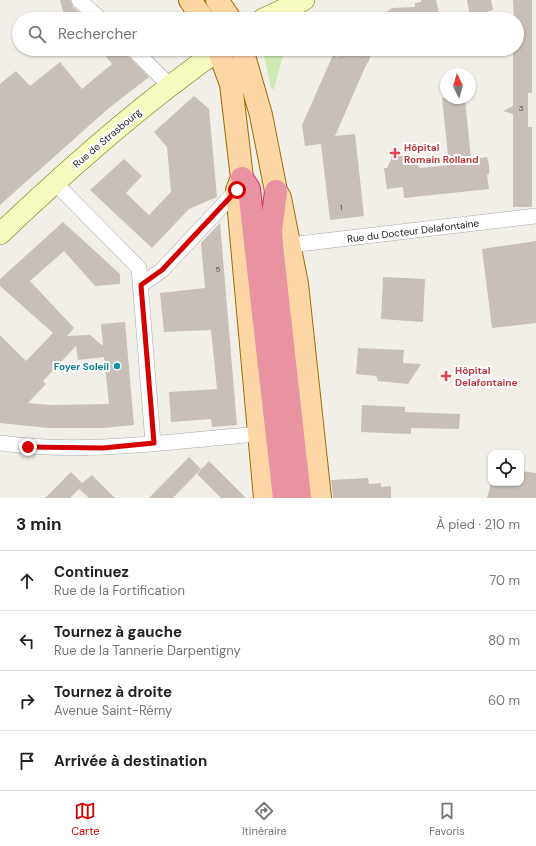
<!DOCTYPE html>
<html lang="fr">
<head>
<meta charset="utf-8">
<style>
	:root { --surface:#fff; --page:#f6f6f6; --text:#222; --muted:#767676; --line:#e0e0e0; --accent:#d40000 }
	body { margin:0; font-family:"DM Sans",sans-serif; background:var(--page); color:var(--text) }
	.controls { position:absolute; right:12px; bottom:12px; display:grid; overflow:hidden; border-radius:8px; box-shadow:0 1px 3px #0004 }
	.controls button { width:36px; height:36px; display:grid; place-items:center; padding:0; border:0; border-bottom:1px solid var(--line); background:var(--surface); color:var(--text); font:20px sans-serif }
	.compass { position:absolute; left:440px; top:68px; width:36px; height:36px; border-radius:50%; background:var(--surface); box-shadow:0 1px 3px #0004; rotate:355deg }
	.stop { position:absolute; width:12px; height:12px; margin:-9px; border:3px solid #d40000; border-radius:50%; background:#fff }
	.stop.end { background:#d40000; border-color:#fff; box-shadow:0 1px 4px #0008 }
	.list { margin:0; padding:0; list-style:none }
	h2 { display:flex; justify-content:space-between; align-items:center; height:52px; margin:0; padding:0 16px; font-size:17px }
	h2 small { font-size:13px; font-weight:400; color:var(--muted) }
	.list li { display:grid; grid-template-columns:26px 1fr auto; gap:12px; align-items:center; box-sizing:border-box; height:60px; padding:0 16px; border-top:1px solid var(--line) }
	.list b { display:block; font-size:15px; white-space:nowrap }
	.list p { margin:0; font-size:13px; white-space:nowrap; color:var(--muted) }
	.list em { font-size:13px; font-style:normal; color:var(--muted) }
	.icon { flex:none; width:22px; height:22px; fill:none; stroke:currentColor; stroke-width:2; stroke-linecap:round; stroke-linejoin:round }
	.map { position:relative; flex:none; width:536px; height:498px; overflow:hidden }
	.search { position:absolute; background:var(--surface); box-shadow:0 1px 3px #0004; left:12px; right:12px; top:12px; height:44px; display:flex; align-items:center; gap:10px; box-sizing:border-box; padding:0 14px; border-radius:22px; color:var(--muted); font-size:15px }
	.sheet { height:292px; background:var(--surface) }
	nav { display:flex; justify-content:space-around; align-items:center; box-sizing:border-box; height:56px; border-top:1px solid var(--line); background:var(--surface); font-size:11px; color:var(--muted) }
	nav a { display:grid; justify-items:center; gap:2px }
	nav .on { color:var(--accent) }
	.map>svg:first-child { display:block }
	.grass { fill:#cdebb0 }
	.building { fill:#c7bfb8; fill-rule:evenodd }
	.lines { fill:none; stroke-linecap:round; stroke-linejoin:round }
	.street-casing { stroke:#a9a9a9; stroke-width:16 }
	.secondary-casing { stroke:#707d05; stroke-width:22 }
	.primary-casing { stroke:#a06b00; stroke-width:24 }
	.highway-casing { stroke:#dc2a67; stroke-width:24 }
	.street { stroke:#fff; stroke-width:15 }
	.secondary { stroke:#f7fabf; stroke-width:21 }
	.primary { stroke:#fcd6a4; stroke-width:22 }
	.highway { stroke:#e892a2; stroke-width:22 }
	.route { stroke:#d40000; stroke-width:5 }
	.health-dot { fill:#e0444e; stroke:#fff; stroke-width:1.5 }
	.culture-dot { fill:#0f9aa8; stroke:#fff; stroke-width:1.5 }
	.labels { text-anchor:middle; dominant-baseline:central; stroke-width:4; stroke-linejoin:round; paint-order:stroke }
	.number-label { font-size:8px; fill:#4b4948 }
	.street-label { font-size:10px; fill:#222; stroke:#fff }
	.health-label { font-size:10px; font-weight:bold; fill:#be3a42; stroke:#fff; text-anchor:start }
	.culture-label { font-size:10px; font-weight:bold; fill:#0d838f; stroke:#fff; text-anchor:end }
</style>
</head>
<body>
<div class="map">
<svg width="536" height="498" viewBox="0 0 536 498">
	<rect width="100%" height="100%" fill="#f2efe9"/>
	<path class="grass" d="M266,49h22l-6,10 -8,30h-3l-7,-34z"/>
	<path class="building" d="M60,0h10l3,7 14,12h-22z
		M421,0h15l4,19h-63l15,-11 23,-1v-4l6,-1z
		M467,0h24l2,10 -23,7z
		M513,0h19v93h-4v34h4v80h-19v-93l-10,-3 10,-5v-57h4v-30h-3z
		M100,49h23l4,6 22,22 -40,31 -109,97v-121l16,-13 14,15 30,-24 22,27 30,-25z
		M341,49h32l-5,14h-1l-32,73 20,-2 9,82 -34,4 -9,-76 -16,2 -3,-21 31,-70 4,2z
		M194,96l15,13 8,88 -28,12 -37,39 -62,-58 34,-31 18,17 -16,17 23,22 22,-23 -4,-45 -13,-15z
		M442,98h23l6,61 16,-2 2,8v9l-2,1 2,14 -85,9 -1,-11 -16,2 -3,-21h3l5,-11 4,-2 10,1 7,4 7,8 29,-3z
		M63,222l57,52v10l-25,2 -31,-35 -34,30 44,47 -7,8 23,-1 13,11 -2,-22 24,-2 9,103 -31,3h-55l-48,-5v-88l26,26 27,-28 -53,-47v-7zM76,346l2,14 26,-3 5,47 -59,1 -22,-2 18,-19 -3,-3z
		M220,223l17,202 -25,2 -1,-8 -40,3 -2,-30 48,-3 -6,-59 -47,2 -4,-39 45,-5 -4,-45z
		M536,241v82l-44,5 -10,-79z
		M383,277l42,2 -2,43 -42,-3z
		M358,348l46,2 -1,13 18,1 -13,20 -30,-3 -2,-5 -20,-2z
		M362,405l43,2v5l55,2 -1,15 -48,-1v6l-50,-2z
		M189,457l12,12 -28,29h-24z
		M209,461l37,37h-25l-24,-24z
		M521,471l15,2v25h-49l4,-15h30z
		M71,472l11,11 10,-8 23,23h-26l-10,-9 -9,9h-25z
		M368,478l1,6 12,-1v4l10,-1v12h-58l-2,-18z"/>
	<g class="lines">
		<defs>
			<path id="street" d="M79,0l21,19
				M133,49l37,37
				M55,183l84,85 14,175
				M290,245l246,-29
				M141,285l21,-15 75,-80
				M0,443c86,12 173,-2 259,-9"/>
			<path id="secondary" d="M263,19l41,-19
				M0,234c69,-66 142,-130 220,-185"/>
			<path id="primary" d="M190,0l13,19
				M217,0l13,19
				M218,49l13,35 11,94 -5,12 28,308
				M242,49l19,66 15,76 4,7 17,86 23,214"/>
			<path id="highway" d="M242,178l7,11 35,309
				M276,191l-5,40 1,15 28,252"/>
		</defs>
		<use href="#street" class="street-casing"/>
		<use href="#secondary" class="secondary-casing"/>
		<use href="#primary" class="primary-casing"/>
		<use href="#highway" class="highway-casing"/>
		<use href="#street" class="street"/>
		<use href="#secondary" class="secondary"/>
		<use href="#primary" class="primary"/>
		<use href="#highway" class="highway"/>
	</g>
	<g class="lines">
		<path class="route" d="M28,447l75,1 51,-5 -13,-158 21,-15 75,-80"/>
	</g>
	<g class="health-dot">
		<path d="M393 147h4v4h4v4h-4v4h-4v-4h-4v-4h4z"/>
		<path d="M444 370h4v4h4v4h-4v4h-4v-4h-4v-4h4z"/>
	</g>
	<circle class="culture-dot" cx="117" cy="366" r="4"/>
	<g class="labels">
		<g class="number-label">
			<text x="521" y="108">3</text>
			<text x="341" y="207">1</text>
			<text x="218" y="269">5</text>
		</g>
		<g class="street-label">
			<text transform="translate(107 138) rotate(-40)">Rue de Strasbourg</text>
			<text transform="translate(413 231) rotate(-7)">Rue du Docteur Delafontaine</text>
		</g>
		<g class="health-label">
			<text x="404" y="147">Hôpital<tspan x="404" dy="12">Romain Rolland</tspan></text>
			<text x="455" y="370">Hôpital<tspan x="455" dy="12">Delafontaine</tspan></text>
		</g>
		<g class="culture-label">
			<text x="109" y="366">Foyer Soleil</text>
		</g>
	</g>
</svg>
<div class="controls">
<button><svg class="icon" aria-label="locate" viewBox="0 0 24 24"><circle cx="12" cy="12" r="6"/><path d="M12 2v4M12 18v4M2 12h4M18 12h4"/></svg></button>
</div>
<svg class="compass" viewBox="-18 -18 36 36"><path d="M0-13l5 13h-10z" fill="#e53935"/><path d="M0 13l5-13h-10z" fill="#767676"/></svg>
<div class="stop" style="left:237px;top:190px"></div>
<div class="stop end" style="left:28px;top:447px"></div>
<div class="search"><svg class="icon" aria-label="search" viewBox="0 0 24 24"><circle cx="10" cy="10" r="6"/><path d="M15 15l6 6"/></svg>Rechercher</div>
</div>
<section class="sheet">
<h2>3 min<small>À pied · 210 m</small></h2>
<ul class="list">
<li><svg class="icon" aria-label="ahead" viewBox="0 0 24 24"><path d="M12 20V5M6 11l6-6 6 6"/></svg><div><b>Continuez</b><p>Rue de la Fortification</p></div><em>70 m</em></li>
<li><svg class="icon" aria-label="left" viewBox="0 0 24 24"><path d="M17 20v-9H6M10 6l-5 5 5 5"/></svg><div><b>Tournez à gauche</b><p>Rue de la Tannerie Darpentigny</p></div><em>80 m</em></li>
<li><svg class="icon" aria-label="right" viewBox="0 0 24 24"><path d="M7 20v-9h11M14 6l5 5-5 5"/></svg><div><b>Tournez à droite</b><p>Avenue Saint-Rémy</p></div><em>60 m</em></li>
<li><svg class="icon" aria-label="arrive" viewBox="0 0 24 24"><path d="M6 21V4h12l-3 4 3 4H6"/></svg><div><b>Arrivée à destination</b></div></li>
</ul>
</section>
<nav>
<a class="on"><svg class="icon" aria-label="map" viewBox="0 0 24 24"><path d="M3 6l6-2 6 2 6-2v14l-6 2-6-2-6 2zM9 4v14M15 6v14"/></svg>Carte</a>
<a><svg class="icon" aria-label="directions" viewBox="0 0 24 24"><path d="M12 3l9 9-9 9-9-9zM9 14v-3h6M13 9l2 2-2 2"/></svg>Itinéraire</a>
<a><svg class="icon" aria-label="saved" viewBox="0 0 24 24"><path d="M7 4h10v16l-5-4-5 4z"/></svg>Favoris</a>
</nav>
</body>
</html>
